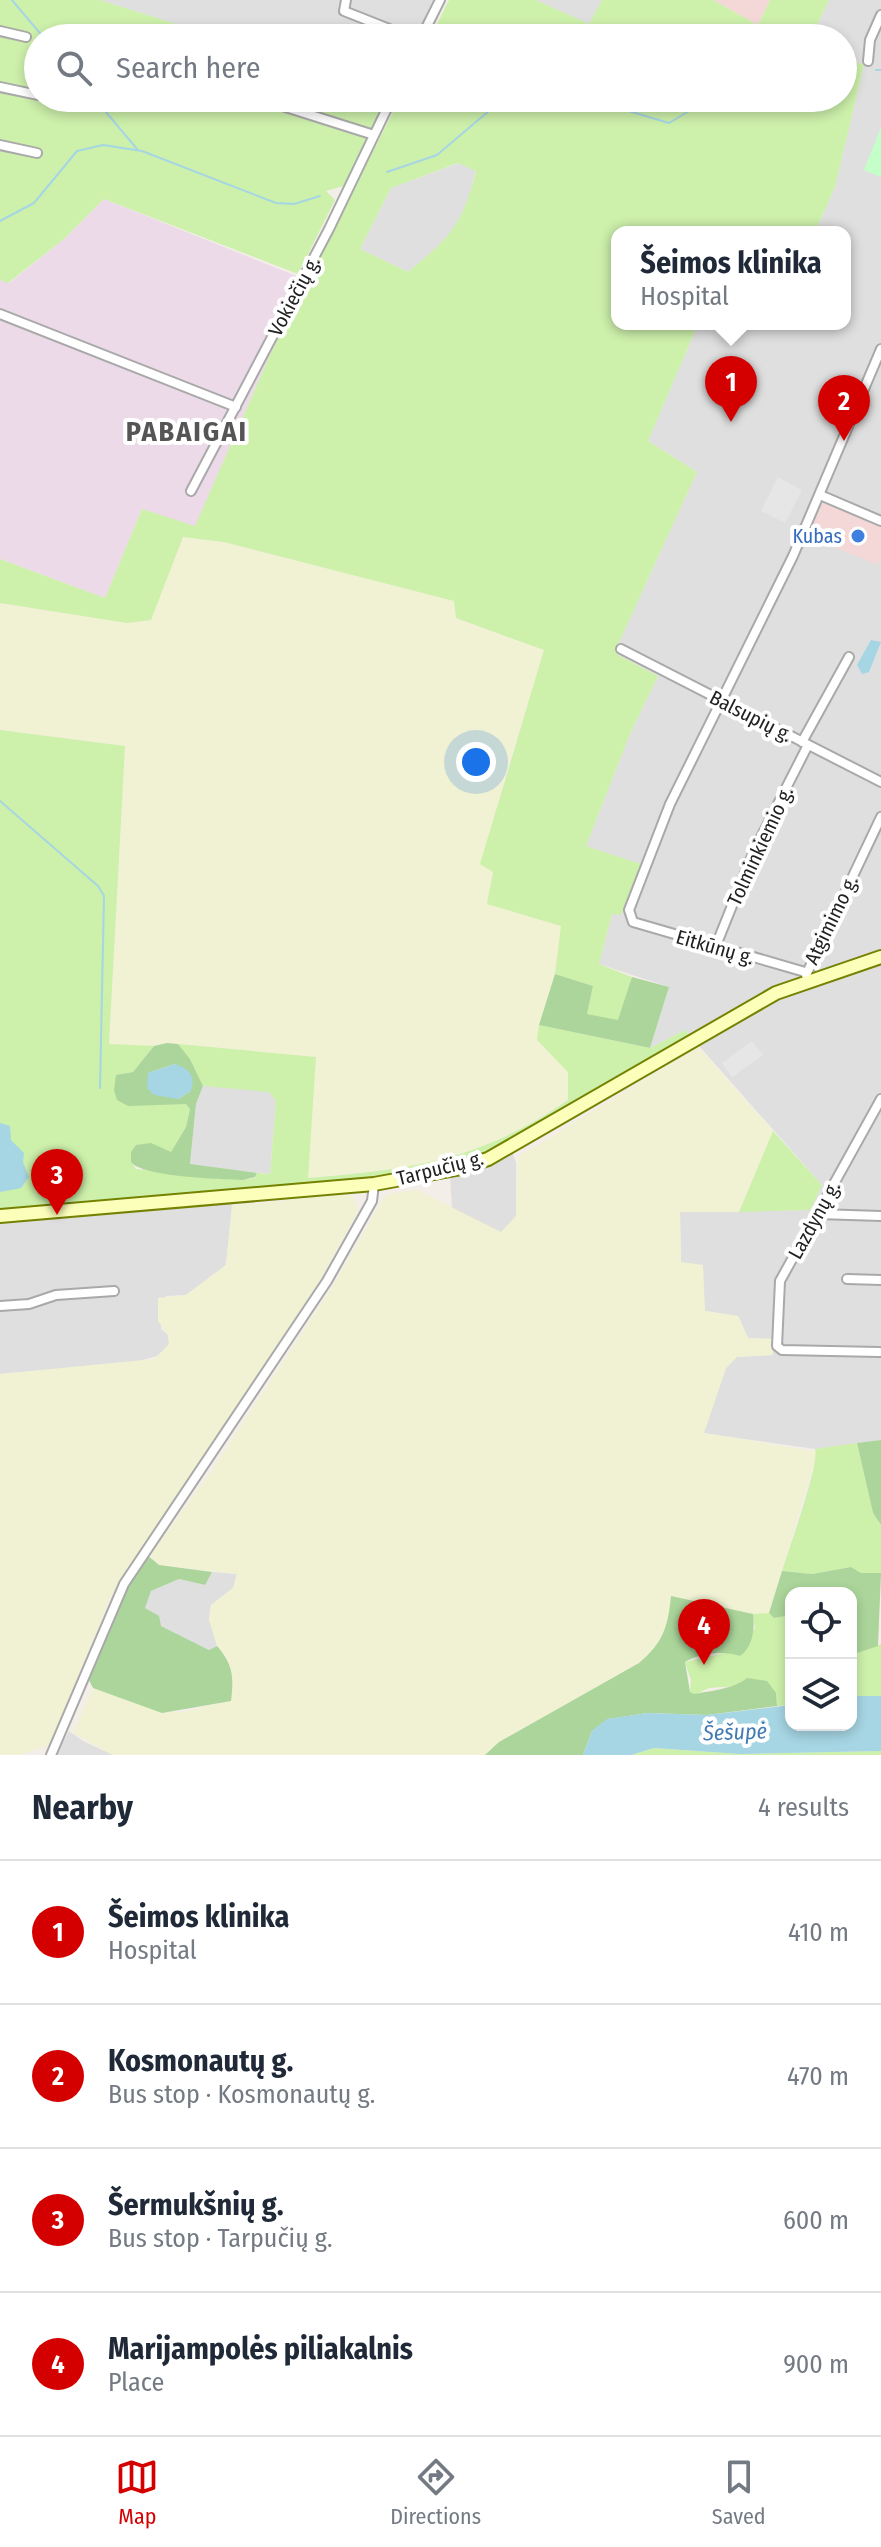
<!DOCTYPE html>
<html lang="en">
<head>
<meta charset="utf-8">
<style>
	:root { --surface:#fff; --page:#f2f2f3; --text:#1f2937; --muted:#747a83; --line:#e0e1e3; --accent:#d40000 }
	body { margin:0; font-family:"Fira Sans Condensed",sans-serif; background:var(--page); color:var(--text) }
	.controls { position:absolute; right:24px; bottom:24px; display:grid; overflow:hidden; border-radius:16px; box-shadow:0 4px 12px #0003 }
	.controls button { width:72px; height:72px; display:grid; place-items:center; padding:0; border:0; border-bottom:2px solid var(--line); background:var(--surface); color:var(--text); font:40px sans-serif }
	.you { position:absolute; left:476px; top:762px; width:28px; height:28px; margin:-20px; border:6px solid #fff; border-radius:50%; background:#1a73e8; box-shadow:0 0 0 12px #1a73e833 }
	.badge { display:grid; place-items:center; width:52px; height:52px; border-radius:50%; background:var(--accent); color:#fff; font-size:26px; font-weight:700 }
	.pin { position:absolute; translate:-50% -66px; filter:drop-shadow(0 2px 4px #0008) }
	.pin::after { content:''; position:absolute; top:42px; width:28px; height:24px; background:inherit; clip-path:polygon(0 0,100% 0,50% 100%) }
	.popup { position:absolute; left:611px; top:226px; width:240px; height:104px; box-sizing:border-box; display:grid; place-content:center; border-radius:16px; background:var(--surface); filter:drop-shadow(0 2px 6px #0005); font-size:26px; white-space:nowrap; color:var(--muted) }
	.popup b { font-size:30px; color:var(--text) }
	.popup::after { content:''; position:absolute; left:50%; top:100%; margin-left:-16px; border:16px solid transparent; border-top-color:var(--surface) }
	.list { margin:0; padding:0; list-style:none }
	h2 { display:flex; justify-content:space-between; align-items:center; height:104px; margin:0; padding:0 32px; font-size:34px }
	h2 small { font-size:26px; font-weight:400; color:var(--muted) }
	.list li { display:grid; grid-template-columns:52px 1fr auto; gap:24px; align-items:center; box-sizing:border-box; height:144px; padding:0 32px; border-top:2px solid var(--line) }
	.list b { display:block; font-size:30px; white-space:nowrap }
	.list p { margin:0; font-size:26px; white-space:nowrap; color:var(--muted) }
	.list em { font-size:26px; font-style:normal; color:var(--muted) }
	.icon { flex:none; width:44px; height:44px; fill:none; stroke:currentColor; stroke-width:2; stroke-linecap:round; stroke-linejoin:round }
	.map { position:relative; flex:none; width:881px; height:1755px; overflow:hidden }
	.search { position:absolute; background:var(--surface); box-shadow:0 4px 12px #0003; left:24px; right:24px; top:24px; height:88px; display:flex; align-items:center; gap:20px; box-sizing:border-box; padding:0 28px; border-radius:44px; color:var(--muted); font-size:30px }
	.sheet { height:680px; background:var(--surface) }
	nav { display:flex; justify-content:space-around; align-items:center; box-sizing:border-box; height:112px; border-top:2px solid var(--line); background:var(--surface); font-size:22px; color:var(--muted) }
	nav a { display:grid; justify-items:center; gap:4px }
	nav .on { color:var(--accent) }
	.map>svg:first-child { display:block }
	.residential { fill:#e0dfdf }
	.commercial { fill:#f4d8d7 }
	.industrial { fill:#ecdae9 }
	.farmland { fill:#f0f2d3 }
	.grass { fill:#cdf0ab; fill-rule:evenodd }
	.forest { fill:#abd59a; fill-rule:evenodd }
	.park { fill:#c4fec9 }
	.parking { fill:#e6e6e6 }
	.water { fill:#a6d5e3 }
	.lines { fill:none; stroke-linecap:round; stroke-linejoin:round }
	.stream { stroke:#a6d5e3; stroke-width:2 }
	.minor-casing { stroke:#a9a9a9; stroke-width:12 }
	.secondary-casing { stroke:#748200; stroke-width:16 }
	.minor { stroke:#fff; stroke-width:8 }
	.secondary { stroke:#fbffba; stroke-width:12 }
	.shop-dot { fill:#3f7fe0; stroke:#fff; stroke-width:3 }
	.labels { text-anchor:middle; dominant-baseline:central; stroke-width:8; stroke-linejoin:round; paint-order:stroke }
	.street-label { font-size:20px; fill:#222; stroke:#fff }
	.shop-label { font-size:20px; fill:#366cbe; stroke:#fff; text-anchor:end }
	.water-label { font-size:22px; font-style:italic; fill:#427ab2; stroke:#fff }
	.district-label { font-size:28px; font-weight:bold; letter-spacing:2px; fill:#555; stroke:#fff }
</style>
</head>
<body>
<div class="map">
<svg width="881" height="1755" viewBox="0 0 881 1755">
	<rect width="100%" height="100%" fill="#f3efe8"/>
	<path class="residential" d="M100,0h333l-18,38h-195z
		M536,0h66l-12,25z
		M829,0h52v524l-4,41 4,-9v884l-66,9 -112,-16 23,-65 10,-11 37,-2 -1,-16 -24,-1 -10,-22 -33,-5 -2,-21 -22,-28 -1,-50 129,-2 13,-25 -137,-155 -35,18 19,-61 -70,-23 13,-50 -26,-68 44,-112 28,-58 -40,-21 -2,-6 81,-177 -49,-31 50,-117h147v-92h-30l20,-45 29,-122 -21,-8v-19h-32z
		M459,163l17,7 -9,34 -16,32 -43,36 -48,-23 31,-61z
		M221,1085l48,7 7,9 -6,73 -80,-9 6,-61 7,-18z
		M512,1151l4,12v53l-7,11 -9,6 -48,-25 -2,-32z
		M229,1200l3,6 -6,59 -40,30 -20,1 -5,33 7,6 1,9 -8,11 -26,7 -135,12v-154z
		M212,1572l25,2 -4,14 -22,17 -2,14 8,27 -8,4 -48,-24 -17,-18 7,-17 28,-12 25,6z
		M69,1731l14,10 30,14h-57z"/>
	<path class="commercial" d="M713,0h57l-12,25z
		M824,500l57,24v32l-4,9 -69,-29z"/>
	<path class="industrial" d="M104,199l205,82 -39,74 -75,172 -53,-18 -37,89 -105,-39v-279l9,3 55,-44z"/>
	<path class="farmland" d="M183,537l41,5 230,59 2,17 89,32 -42,133 -15,121 73,22 -6,48 -18,66 31,32 1,23 -1,5 -69,42 -87,25 -105,11 9,-121 -149,-14 -23,4 -35,-2 16,-299 -125,-16v-127l127,20 24,-3z
		M698,1047l75,84 -34,81h-59l1,50 22,3 2,46 33,5 10,22 24,1 1,16 -36,2 -11,11 -22,65 113,19 -48,161 -16,1 -82,-18 -2,23 -10,28 -20,16 -140,79 -14,13h-372l-40,-22 20,-45 86,25 52,-13 -2,-40 -12,-14 -8,-27 2,-14 22,-17 4,-14 -78,-9 -8,-7 1,-5 61,-84 118,-180 53,-91 9,-5 24,-3 84,42 15,-16 2,-59z
		M344,1194l10,3 4,14 -59,107 -188,278 -61,149 -31,10h-19v-381l154,-15 15,-15 -1,-9 -10,-14v-23l28,-3 40,-30 6,-59z"/>
	<path class="grass" d="M0,0h100l120,38h-182v60h354l-42,86 -24,7 9,9 -37,74 -194,-75 -40,40 -56,44 -8,-3z
		M449,0h87l53,24 13,-24h111l45,25 12,-25h59l-18,38h-381z
		M843,57l21,8 -29,122 -20,45h-198v92h81l-50,117 49,31 -81,177 2,6 40,21 -28,58 -44,112 55,18 -20,51 -9,-1 -13,50 33,13 -13,44 -32,-7 6,-28 -38,-12 6,-48 -74,-22 6,-32 -13,-8 64,-214 -88,-32 -2,-17 -230,-59 -41,-5 -32,83 -24,3 -127,-20v-44l105,39 37,-89 53,17 75,-171 130,-257h443zM458,163l18,8c-14,55 -25,65 -68,101l-48,-23 31,-61z
		M0,730l125,16 -16,298 45,2 -21,26 -12,2 36,30h30l3,5 -4,18 -15,25h-40v10l5,7 107,11 12,-2 2,-5 13,1 6,-73 -7,-9 -66,-6 -13,-27 -12,-15 138,13 -8,121c104,-9 172,-17 260,-78v-28l-31,-32 2,-15 111,23 35,-18 5,6 -217,125 -67,15 -406,37z
		M773,1131l49,54 -12,25 -71,2z
		M857,1443l16,70 8,12v48h-20l-10,-6 -39,7 -30,-3c6,-20 38,-107 33,-122z
		M769,1613l5,5 17,-3v90l-14,1 -1,-13 -39,-7 -28,2 -15,7 -4,-3 1,-12 -6,-18 44,-10 11,4 15,-28 -2,-14z
		M881,1644v52h-30v-41z
		M654,1748l86,6 141,-3v4h-250z"/>
	<path class="forest" d="M555,974l38,12 -6,28 31,6 14,-43 37,10 -19,61 -111,-23z
		M167,1043l11,1 12,15 13,27 -7,18 -6,60 67,9 -2,4 -12,3c-22,-1 -101,-3 -112,-18v-10l5,-7 15,-2 20,9 15,-25 4,-18 -4,-5 -58,2 -11,-6 -3,-10 2,-15 17,-3 21,-26zM175,1064l16,27 -13,8 -30,-26z
		M881,1440v85l-8,-12 -16,-70z
		M147,1555l12,10 53,7 -7,13 -26,-6 -28,12 -6,17 14,8 2,10 48,24 8,-4c16,18 17,31 14,55l-69,12 -69,-25 -5,-10 40,-96z
		M851,1567l10,6h20l-3,73 -27,9v-62h-60v22l-17,3 -5,-5 13,-42 30,3z
		M671,1596l82,18c2,14 0,33 -13,42 -16,-6 -41,-3 -55,6l5,30 4,2c16,-3 40,-5 53,-16l20,3 9,12 1,13 -70,9 -59,-2 -40,6 -16,12 -9,24h-98l14,-13 140,-79c24,-20 29,-36 32,-67z"/>
	<path class="park" d="M881,127v50l-17,-7z"/>
	<path class="parking" d="M778,477l24,13 -17,33 -24,-12z
		M752,1041l11,14 -31,22 -10,-14z"/>
	<path class="water" d="M871,640l10,2 -12,30 -7,2 -5,-9z
		M175,1064c14,5 21,11 16,27l-13,8 -24,-4 -7,-7 1,-15z
		M0,1123l10,3 1,14 13,13 -1,9 6,15 -8,11 -21,4z
		M851,1696h30v55l-141,3 -86,-6 -23,7h-48l9,-24 15,-12 41,-6 59,2 84,-10v20h60z"/>
	<g class="lines">
		<path class="stream" d="M12,0l32,38
			M843,66l9,2
			M876,70h5
			M94,98l43,51
			M387,172l50,-17 60,-51 95,-4 77,23 42,-25
			M0,221l34,-18 43,-52 26,-6 39,6 134,52 18,1 26,-8
			M0,801l98,85 6,10 -4,192"/>
		<defs>
			<path id="minor" d="M346,0l-2,11 68,27
				M0,31l26,6
				M53,33l16,5
				M421,38l19,-38
				M868,61l2,-21 11,-25
				M0,87l38,8
				M50,98l9,2
				M257,98l117,37
				M0,145l37,8
				M0,314l236,93
				M191,491l138,-262 63,-131
				M820,495l61,26
				M621,649l260,133
				M802,742l47,-85
				M715,948l39,-97 54,-106
				M805,972l-172,-50 -4,-12 41,-106 123,-248 88,-207
				M806,975l75,-158
				M818,1214l63,2
				M847,1279l34,1
				M0,1306l29,-2 27,-9 58,-4
				M879,1352l-97,-2 -5,-4 3,-65 101,-182
				M51,1755l73,-171 203,-303 45,-80 2,-17"/>
			<path id="secondary" d="M0,1216l374,-32 82,-15 32,-10 288,-166 105,-36"/>
		</defs>
		<use href="#minor" class="minor-casing"/>
		<use href="#secondary" class="secondary-casing"/>
		<use href="#minor" class="minor"/>
		<use href="#secondary" class="secondary"/>
	</g>
	<circle class="shop-dot" cx="858" cy="536" r="8"/>
	<g class="labels">
		<g class="street-label">
			<text transform="translate(294 296) rotate(-62)">Vokiečių g.</text>
			<text transform="translate(751 716) rotate(27)">Balsupių g.</text>
			<text transform="translate(760 846) rotate(-65)">Tolminkiemio g.</text>
			<text transform="translate(831 920) rotate(-64)">Atgimimo g.</text>
			<text transform="translate(715 947) rotate(16)">Eitkūnų g.</text>
			<text transform="translate(440 1168) rotate(-14)">Tarpučių g.</text>
			<text transform="translate(814 1220) rotate(-61)">Lazdynų g.</text>
		</g>
		<g class="shop-label">
			<text x="842" y="536">Kubas</text>
		</g>
		<g class="water-label">
			<text transform="translate(735 1732) rotate(-2)">Šešupė</text>
		</g>
		<g class="district-label">
			<text x="187" y="431">PABAIGAI</text>
		</g>
	</g>
</svg>
<div class="controls">
<button><svg class="icon" aria-label="locate" viewBox="0 0 24 24"><circle cx="12" cy="12" r="6"/><path d="M12 2v4M12 18v4M2 12h4M18 12h4"/></svg></button>
<button><svg class="icon" aria-label="layers" viewBox="0 0 24 24"><path d="M12 4l9 5-9 5-9-5zM3 14l9 5 9-5"/></svg></button>
</div>
<div class="you"></div>
<div class="pin badge" style="left:731px;top:422px">1</div>
<div class="popup"><b>Šeimos klinika</b>Hospital</div>
<div class="pin badge" style="left:844px;top:441px">2</div>
<div class="pin badge" style="left:57px;top:1215px">3</div>
<div class="pin badge" style="left:704px;top:1665px">4</div>
<div class="search"><svg class="icon" aria-label="search" viewBox="0 0 24 24"><circle cx="10" cy="10" r="6"/><path d="M15 15l6 6"/></svg>Search here</div>
</div>
<section class="sheet">
<h2>Nearby<small>4 results</small></h2>
<ul class="list">
<li><span class="badge">1</span><div><b>Šeimos klinika</b><p>Hospital</p></div><em>410 m</em></li>
<li><span class="badge">2</span><div><b>Kosmonautų g.</b><p>Bus stop · Kosmonautų g.</p></div><em>470 m</em></li>
<li><span class="badge">3</span><div><b>Šermukšnių g.</b><p>Bus stop · Tarpučių g.</p></div><em>600 m</em></li>
<li><span class="badge">4</span><div><b>Marijampolės piliakalnis</b><p>Place</p></div><em>900 m</em></li>
</ul>
</section>
<nav>
<a class="on"><svg class="icon" aria-label="map" viewBox="0 0 24 24"><path d="M3 6l6-2 6 2 6-2v14l-6 2-6-2-6 2zM9 4v14M15 6v14"/></svg>Map</a>
<a><svg class="icon" aria-label="directions" viewBox="0 0 24 24"><path d="M12 3l9 9-9 9-9-9zM9 14v-3h6M13 9l2 2-2 2"/></svg>Directions</a>
<a><svg class="icon" aria-label="saved" viewBox="0 0 24 24"><path d="M7 4h10v16l-5-4-5 4z"/></svg>Saved</a>
</nav>
</body>
</html>
